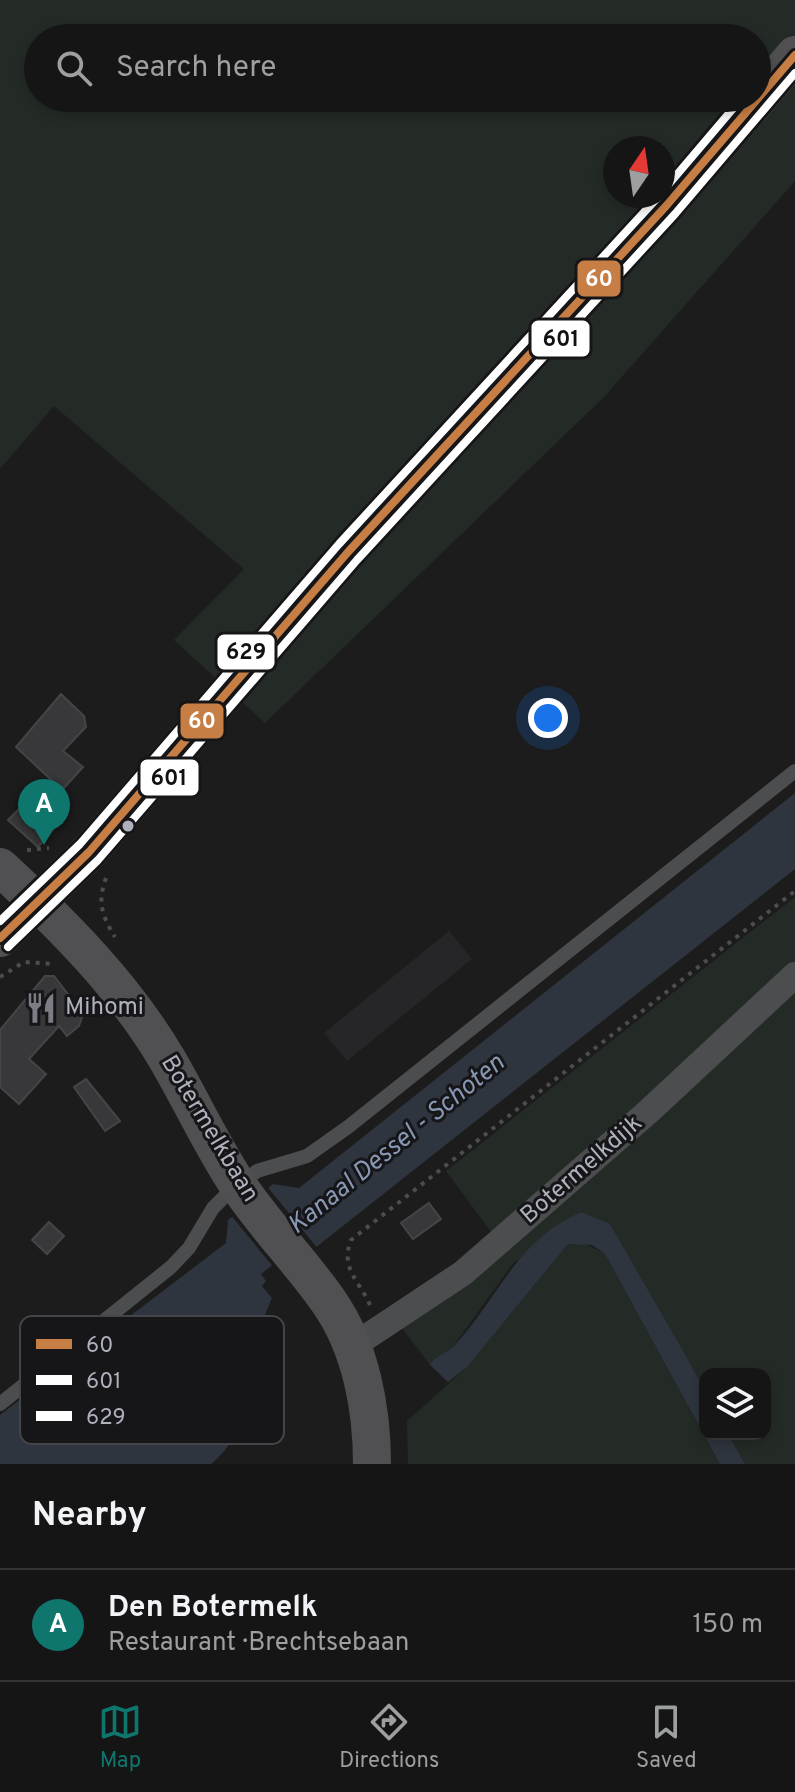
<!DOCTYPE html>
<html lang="en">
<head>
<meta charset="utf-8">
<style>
	:root { --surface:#151515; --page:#222; --text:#f1f3f6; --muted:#9d9fa0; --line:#343434; --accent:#0f766e }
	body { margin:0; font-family:Overpass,sans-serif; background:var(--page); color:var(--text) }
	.controls { position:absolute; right:24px; bottom:24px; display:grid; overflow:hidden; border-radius:16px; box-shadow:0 4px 12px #0003 }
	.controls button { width:72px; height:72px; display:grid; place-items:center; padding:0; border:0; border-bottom:2px solid var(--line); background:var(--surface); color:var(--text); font:40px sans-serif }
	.compass { position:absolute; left:603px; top:136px; width:72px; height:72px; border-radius:50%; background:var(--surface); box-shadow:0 4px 12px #0003; rotate:13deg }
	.you { position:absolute; left:548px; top:718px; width:28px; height:28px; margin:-20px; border:6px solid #fff; border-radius:50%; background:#1a73e8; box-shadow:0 0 0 12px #1a73e833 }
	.badge { display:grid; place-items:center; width:52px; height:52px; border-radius:50%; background:var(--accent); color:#fff; font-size:26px; font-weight:700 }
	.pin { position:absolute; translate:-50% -66px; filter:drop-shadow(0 2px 4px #0008) }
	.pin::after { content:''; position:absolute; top:42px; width:28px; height:24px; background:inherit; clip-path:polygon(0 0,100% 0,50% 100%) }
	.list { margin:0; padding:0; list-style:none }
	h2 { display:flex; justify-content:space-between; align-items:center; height:104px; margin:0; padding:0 32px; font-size:34px }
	h2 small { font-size:26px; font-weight:400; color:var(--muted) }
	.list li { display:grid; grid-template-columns:52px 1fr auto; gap:24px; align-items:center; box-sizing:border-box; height:112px; padding:0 32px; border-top:2px solid var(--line) }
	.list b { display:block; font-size:30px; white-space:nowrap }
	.list p { margin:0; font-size:26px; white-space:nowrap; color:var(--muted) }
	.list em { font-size:26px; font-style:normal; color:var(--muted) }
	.icon { flex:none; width:44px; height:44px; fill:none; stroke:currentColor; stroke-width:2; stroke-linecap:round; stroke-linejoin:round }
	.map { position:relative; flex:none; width:795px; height:1464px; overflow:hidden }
	.search { position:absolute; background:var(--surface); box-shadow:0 4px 12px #0003; left:24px; right:24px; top:24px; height:88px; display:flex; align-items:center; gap:20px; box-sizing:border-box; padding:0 28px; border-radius:44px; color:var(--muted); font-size:30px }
	.sheet { height:216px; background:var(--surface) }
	nav { display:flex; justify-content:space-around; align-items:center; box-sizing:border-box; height:112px; border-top:2px solid var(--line); background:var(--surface); font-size:22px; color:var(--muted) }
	nav a { display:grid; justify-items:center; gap:4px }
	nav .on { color:var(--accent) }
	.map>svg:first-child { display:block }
	.built { fill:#262628 }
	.green { fill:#242b26; fill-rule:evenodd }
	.water { fill:#2f353e }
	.pier { fill:#1c1c1c }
	.building { fill:#38383a; stroke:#454548; stroke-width:2 }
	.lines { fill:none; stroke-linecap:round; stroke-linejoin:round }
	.path { stroke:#4d4d51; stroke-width:4; stroke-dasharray:4 6; stroke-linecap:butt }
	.lane { stroke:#4c4d4f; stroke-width:14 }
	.street { stroke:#4c4d4f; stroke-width:26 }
	.secondary { stroke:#505053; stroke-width:38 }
	.bus-1-casing { stroke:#161618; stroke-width:14 }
	.bus-2-casing { stroke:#161618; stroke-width:14 }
	.bus-3-casing { stroke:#161618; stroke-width:14 }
	.bus-1 { stroke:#c67e44; stroke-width:8 }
	.bus-2 { stroke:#fff; stroke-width:8 }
	.bus-3 { stroke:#fff; stroke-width:8 }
	.bus-dot { fill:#aeb0bc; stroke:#161618; stroke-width:3 }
	.labels { text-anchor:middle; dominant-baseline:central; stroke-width:6; stroke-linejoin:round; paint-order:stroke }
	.poi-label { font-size:24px; fill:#aeb0bc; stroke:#161618; text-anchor:start }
	.street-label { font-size:24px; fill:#aeb0bc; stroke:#161618 }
	.water-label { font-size:26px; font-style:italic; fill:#8897b4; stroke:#161618 }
	.key { fill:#161618; stroke:#444449; stroke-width:2 }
	.key-label { font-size:22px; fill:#aeb0bc }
	.line-badge { stroke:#161618; stroke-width:3 }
	.badge-label { font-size:22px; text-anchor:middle; font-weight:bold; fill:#fff }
	.pale-badge-label { font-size:22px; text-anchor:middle; font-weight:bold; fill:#111 }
</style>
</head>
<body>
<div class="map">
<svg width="795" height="1464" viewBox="0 0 795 1464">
	<rect width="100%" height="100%" fill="#1c1c1c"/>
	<path class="built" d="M449,931l23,28 -125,102 -23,-28z"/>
	<path class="green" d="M0,0h795v181l-192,217 -338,325 -91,-83 70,-71 -190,-163 -54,63zM38,38h719v60h-719zM615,148h48v48h-48z
		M795,897v567h-50l-17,-30h37v-60h-60v17l-95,-167 -96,38 -62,86 -22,17 -28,-37 101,-80 -57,-77z
		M584,1243l21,11 115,210h-312l-1,-43 60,-54 101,-123z"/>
	<path class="water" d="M795,793v76l-480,379 -9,-9 -45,35 5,7 -4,5 10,12c-26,53 -11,126 -61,166h-211v-49l226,-172 2,-23 45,-36 26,4z
		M581,1212l29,12 73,127 22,40v43h23l17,30h-25l-115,-210 -13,-9 -24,-1 -101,123 -19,15 -18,-17c5,-9 17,-12 24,-19 45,-49 61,-104 127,-134z"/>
	<path class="pier" d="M266,1185l53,65 -6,2 -7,-8 -31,25 -46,-56z"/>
	<path class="building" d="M61,694l23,22 2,11 -23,24 20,16 -21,23 -46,-43z
		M21,807l6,6 4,-5 23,21 -16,18 -30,-27z
		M45,976h9l29,38 -4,12 -12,10 -8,-10 -30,33 17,15 -27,30 -19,-17v-57z
		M86,1079l34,42 -15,10 -31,-44z
		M429,1203l12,16 -28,20 -12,-16z
		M49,1222l15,14 -17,18 -15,-14z"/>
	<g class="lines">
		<path class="path" d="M27,850l22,-2
			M106,878c-9,24 -4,38 9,59
			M0,977l24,-15 29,2
			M370,1305c-11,-25 -30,-36 -19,-65l444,-349"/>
		<path class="lane" d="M0,1404l171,-137 18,-19 24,-40 12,-12 32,-25 50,-15 41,-29 447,-356"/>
		<path class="street" d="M353,1346l110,-73 186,-162 146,-136"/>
		<path class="secondary" d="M0,867c62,57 124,119 167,192 24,41 43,83 69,123 27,42 64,78 93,120 32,46 43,107 43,162
			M0,938l89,-86 259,-300 318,-346 129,-151"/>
		<defs>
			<path id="bus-1" d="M0,938l89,-86 259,-300 318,-346 129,-151"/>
			<path id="bus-2" d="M8,947l90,-87 259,-300 318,-346 120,-141"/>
			<path id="bus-3" d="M663,191l79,-93
				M0,921l80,-77 259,-300 320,-348"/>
		</defs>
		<use href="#bus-1" class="bus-1-casing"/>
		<use href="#bus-2" class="bus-2-casing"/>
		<use href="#bus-3" class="bus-3-casing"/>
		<use href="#bus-1" class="bus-1"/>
		<use href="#bus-2" class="bus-2"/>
		<use href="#bus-3" class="bus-3"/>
	</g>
	<defs>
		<symbol id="restaurant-bare" viewBox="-9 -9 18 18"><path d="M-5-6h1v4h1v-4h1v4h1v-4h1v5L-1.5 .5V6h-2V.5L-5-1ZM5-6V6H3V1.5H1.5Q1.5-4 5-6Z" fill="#7b7c84" stroke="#161618" stroke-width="2.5" paint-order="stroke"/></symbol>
	</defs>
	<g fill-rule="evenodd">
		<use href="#restaurant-bare" x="19" y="986" width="44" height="44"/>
	</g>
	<circle class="bus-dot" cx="128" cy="826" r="7"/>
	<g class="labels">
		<g class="poi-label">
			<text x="65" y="1008">Mihomi</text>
		</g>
		<g class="street-label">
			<text transform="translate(209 1129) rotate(59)">Botermelkbaan</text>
			<text transform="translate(582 1170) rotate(-41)">Botermelkdijk</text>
		</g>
		<g class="water-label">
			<text transform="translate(397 1145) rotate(-39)">Kanaal Dessel - Schoten</text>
		</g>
	</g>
	<rect x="20" y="1316" width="264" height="128" rx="12" class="key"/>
	<rect x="36" y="1339" width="36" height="10" fill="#c67e44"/>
	<rect x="36" y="1375" width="36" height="10" fill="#fff"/>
	<rect x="36" y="1411" width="36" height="10" fill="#fff"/>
	<g class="key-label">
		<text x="86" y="1352">60</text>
		<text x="86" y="1388">601</text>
		<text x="86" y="1424">629</text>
	</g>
	<g class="line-badge">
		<rect x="576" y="259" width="46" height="39" rx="8" fill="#c67e44"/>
		<rect x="530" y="319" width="61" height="39" rx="8" fill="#fff"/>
		<rect x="216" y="633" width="60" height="38" rx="8" fill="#fff"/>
		<rect x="179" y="702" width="46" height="38" rx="8" fill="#c67e44"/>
		<rect x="139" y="758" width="61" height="39" rx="8" fill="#fff"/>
	</g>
	<g class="badge-label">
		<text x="599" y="286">60</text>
		<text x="202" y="728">60</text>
	</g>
	<g class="pale-badge-label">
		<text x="561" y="346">601</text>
		<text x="246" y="659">629</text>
		<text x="169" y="785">601</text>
	</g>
</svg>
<div class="controls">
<button><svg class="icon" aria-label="layers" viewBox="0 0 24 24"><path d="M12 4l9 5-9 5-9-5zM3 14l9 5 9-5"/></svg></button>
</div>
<svg class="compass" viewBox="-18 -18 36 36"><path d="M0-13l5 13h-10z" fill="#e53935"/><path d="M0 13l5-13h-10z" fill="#9d9fa0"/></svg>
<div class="you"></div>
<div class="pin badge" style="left:44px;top:845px">A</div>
<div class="search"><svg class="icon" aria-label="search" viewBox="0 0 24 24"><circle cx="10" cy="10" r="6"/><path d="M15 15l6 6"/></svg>Search here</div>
</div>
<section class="sheet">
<h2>Nearby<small></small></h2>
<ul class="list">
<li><span class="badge">A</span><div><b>Den Botermelk</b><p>Restaurant · Brechtsebaan</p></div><em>150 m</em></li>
</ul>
</section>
<nav>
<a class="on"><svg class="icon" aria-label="map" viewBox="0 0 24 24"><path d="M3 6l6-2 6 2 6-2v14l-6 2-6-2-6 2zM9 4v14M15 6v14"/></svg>Map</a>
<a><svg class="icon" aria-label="directions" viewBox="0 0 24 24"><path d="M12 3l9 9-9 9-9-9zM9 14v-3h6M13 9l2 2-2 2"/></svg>Directions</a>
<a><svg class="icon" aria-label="saved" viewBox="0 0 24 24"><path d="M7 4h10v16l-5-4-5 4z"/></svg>Saved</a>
</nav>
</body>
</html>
